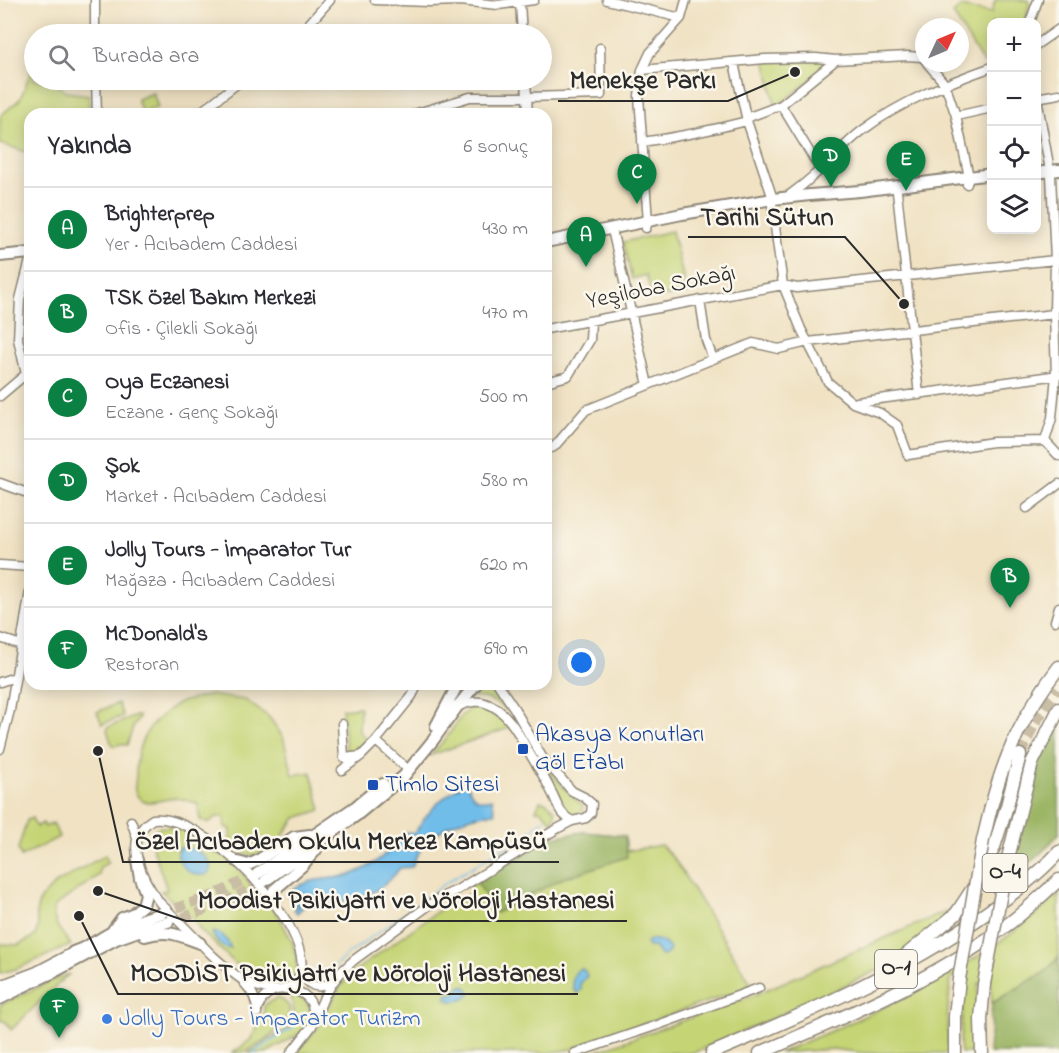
<!DOCTYPE html>
<html lang="tr">
<head>
<meta charset="utf-8">
<style>
	:root { --surface:#fff; --page:#f7f7f7; --text:#2b2b33; --muted:#7c7c81; --line:#e1e1e2; --accent:#0b8043 }
	body { margin:0; font-family:"Indie Flower",sans-serif; background:var(--page); color:var(--text) }
	.controls { position:absolute; right:18px; top:18px; display:grid; overflow:hidden; border-radius:12px; box-shadow:0 3px 15px #0003 }
	.controls button { width:54px; height:54px; display:grid; place-items:center; padding:0; border:0; border-bottom:2px solid var(--line); background:var(--surface); color:var(--text); font:30px sans-serif }
	.compass { position:absolute; left:915px; top:18px; width:54px; height:54px; border-radius:50%; background:var(--surface); box-shadow:0 3px 15px #0003; rotate:46deg }
	.you { position:absolute; left:582px; top:663px; width:21px; height:21px; margin:-15px; border:4px solid #fff; border-radius:50%; background:#1a73e8; box-shadow:0 0 0 9px #1a73e833 }
	.badge { display:grid; place-items:center; width:39px; height:39px; border-radius:50%; background:var(--accent); color:#fff; font-size:20px; font-weight:700 }
	.pin { position:absolute; translate:-50% -50px; filter:drop-shadow(0 2px 3px #0008) }
	.pin::after { content:''; position:absolute; top:32px; width:21px; height:18px; background:inherit; clip-path:polygon(0 0,100% 0,50% 100%) }
	.list { margin:0; padding:0; list-style:none }
	h2 { display:flex; justify-content:space-between; align-items:center; height:78px; margin:0; padding:0 24px; font-size:26px }
	h2 small { font-size:20px; font-weight:400; color:var(--muted) }
	.list li { display:grid; grid-template-columns:39px 1fr auto; gap:18px; align-items:center; box-sizing:border-box; height:84px; padding:0 24px; border-top:2px solid var(--line) }
	.list b { display:block; font-size:22px; white-space:nowrap }
	.list p { margin:0; font-size:20px; white-space:nowrap; color:var(--muted) }
	.list em { font-size:20px; font-style:normal; color:var(--muted) }
	.icon { flex:none; width:33px; height:33px; fill:none; stroke:currentColor; stroke-width:2; stroke-linecap:round; stroke-linejoin:round }
	.map { position:relative; flex:none; width:1059px; height:1053px; overflow:hidden }
	.search { position:absolute; background:var(--surface); box-shadow:0 3px 15px #0003; left:24px; top:24px; width:528px; height:66px; display:flex; align-items:center; gap:15px; box-sizing:border-box; padding:0 21px; border-radius:33px; color:var(--muted); font-size:22px }
	.panel { position:absolute; background:var(--surface); box-shadow:0 3px 15px #0003; left:24px; top:108px; width:528px; height:582px; border-radius:18px }
	.map>svg:first-child { display:block }
	.green { fill:#c5d475; stroke:#788050; stroke-width:1.5 }
	.forest { fill:#9cb666; stroke:#647048; stroke-width:1.5 }
	.water { fill:#71bdea; stroke:#4e748a; stroke-width:1.5 }
	.lines { fill:none; stroke-linecap:round; stroke-linejoin:round }
	.stream { stroke:#71bdea; stroke-width:1.5 }
	.major-tunnel { stroke:#c9bda5; stroke-width:10; stroke-dasharray:10 5; stroke-linecap:butt }
	.highway-tunnel { stroke:#c9bda5; stroke-width:12; stroke-dasharray:12 6; stroke-linecap:butt }
	.minor-casing { stroke:#8e8677; stroke-width:11 }
	.major-casing { stroke:#8e8677; stroke-width:14 }
	.highway-casing { stroke:#8e8677; stroke-width:15 }
	.minor { stroke:#fff; stroke-width:8 }
	.major { stroke:#fff; stroke-width:10 }
	.highway { stroke:#fff; stroke-width:12 }
	.highway-bridge-casing { stroke:#8e8677; stroke-width:15; stroke-linecap:butt }
	.highway-bridge { stroke:#fff; stroke-width:12 }
	.transit-dot { fill:#1a4fb4; stroke:#fbf7ec; stroke-width:2 }
	.shop-dot { fill:#3f7fe0; stroke:#fbf7ec; stroke-width:2 }
	.labels { text-anchor:middle; dominant-baseline:central; stroke-width:5; stroke-linejoin:round; paint-order:stroke }
	.shield { fill:#fbf7ec; stroke:#696865; stroke-width:1.5 }
	.shield-label { font-size:22px; font-weight:bold; fill:#2b2b2b }
	.street-label { font-size:24px; fill:#2b2b2b; stroke:#fbf7ec }
	.transit-label { font-size:24px; fill:#164399; stroke:#fbf7ec; text-anchor:start }
	.shop-label { font-size:24px; fill:#366cbe; stroke:#fbf7ec; text-anchor:start }
	.leader { fill:none; stroke:#2b2b2b; stroke-width:2 }
	.callout-dot { fill:#2b2b2b; stroke:#fbf7ec; stroke-width:2 }
	.callout-label { font-size:26px; text-anchor:middle; font-weight:bold; fill:#2b2b2b; stroke:#fbf7ec; stroke-width:5; stroke-linejoin:round; paint-order:stroke }
</style>
</head>
<body>
<div class="map">
<svg width="1059" height="1053" viewBox="0 0 1059 1053">
	<rect width="100%" height="100%" fill="#fbf7ec"/>
	<filter id="ink" filterUnits="userSpaceOnUse"><feTurbulence type="fractalNoise" baseFrequency=".0167" numOctaves="2"/><feDisplacementMap in="SourceGraphic" scale="12" xChannelSelector="R" yChannelSelector="G"/><feConvolveMatrix kernelMatrix="1 2 1 2 8 2 1 2 1" color-interpolation-filters="sRGB"/></filter>
	<filter id="wash" filterUnits="userSpaceOnUse"><feTurbulence type="fractalNoise" baseFrequency=".008" numOctaves="4" result="noise"/><feDisplacementMap in="SourceGraphic" scale="24" xChannelSelector="R" yChannelSelector="G"/><feGaussianBlur stdDeviation="1.35" result="paint"/><feColorMatrix in="noise" values="0 0 0 0 0 0 0 0 0 0 0 0 0 0 0 0 0 1.4 0 .05"/><feComposite in="paint" operator="in"/></filter>
	<g filter="url(#wash)">
		<rect width="100%" height="100%" fill="#f0e2c3"/>
		<path class="green" d="M995,0h33l1,4 -3,17 3,1h-37l-1,38 -8,3 -30,-49 8,-7 31,6z
			M765,59l71,1 -60,47z
			M34,64v16h18l14,12 23,3v19h-59v39l-30,-9v-28l20,-17z
			M153,93l5,14 -16,6 -5,-14z
			M672,231l15,62 -35,5 -6,-23 -14,4 -9,-37z
			M481,684h16l14,26 -1,2c-15,-10 -21,-15 -40,-15z
			M210,695l35,5 24,17 14,20 10,38 18,-3 10,38 -25,8 -18,24 -23,14 -10,-2 -15,-13 1,-12 -6,-2 -1,-10h-8l-7,6 -9,-3 -2,-16c-8,-3 -16,-6 -24,-6 -10,1 -19,5 -30,4 -14,-10 -8,-14 -8,-28 0,-28 9,-46 31,-63 4,-3 8,-6 12,-8 9,-4 21,-5 31,-8z
			M118,703l5,13 -21,8 -5,-12z
			M360,707l-1,24 11,12 -14,10 -10,-3 -4,-41z
			M487,707l25,20 -81,28 16,-18 15,-22 9,-7z
			M136,716h2l1,2 -6,9 -6,18 -8,-1 -4,2 -3,-1 -5,-15 1,-3z
			M544,764l20,24 19,18c0,11 -9,14 -16,5z
			M540,801l6,1 9,8v5l-3,7 -10,-11 -6,-1z
			M32,818l4,9 7,-4 2,4 8,-4 6,14 -38,20 -3,-8 9,-29z
			M162,827h18l8,5 3,7 12,5 14,10 5,-1 37,37 19,25 14,26 4,14 1,16 -3,7 -7,6 -8,1 -24,-8 -19,-13 -36,-34 -6,-10 -33,-29 6,-1 -18,-53c4,-6 6,-9 13,-10z
			M584,832l41,4 1,15 35,-6 14,15 75,122 -2,3 1,2 -176,62 -25,4h-252l23,-27 11,-22 10,-17 12,-14 97,-70 3,4 19,-15 -2,-5 84,-50z
			M105,855l3,8 -8,4 -1,8 -45,32c-3,15 9,27 17,38l-55,24 -16,4v-29l18,1 17,-9 3,-10 -2,-13 4,-14 15,-15z
			M1059,894v63l-14,15 -53,31 -1,-18 -12,-2 -5,43 2,27h-15l-1,-10 5,-63 -11,-3 -3,2c-3,25 -6,49 -1,74h-87l-30,-4 -54,4c98,-41 202,-85 280,-159z
			M954,908l-14,15 -38,32 -24,15 -73,34 -112,49h-101l160,-57z
			M70,974l-7,5 -52,51 -5,-8 -6,-2v-15l60,-28z
			M294,994l7,2 7,8 3,16 -3,6 -11,9 -31,18h-18l41,-25c7,-11 5,-20 2,-32z
			M278,998c35,14 -20,49 -35,54 -3,1 -6,1 -10,1l17,-13 11,-18 3,-9v-6l3,-4z"/>
		<path class="forest" d="M1059,719v115l-18,19 -34,29 33,-121 8,-20z
			M584,832l41,4 2,21 -66,22 -65,34 -19,-31 76,-45z
			M1059,957v96h-70l3,-50 53,-31z"/>
		<path class="water" d="M467,782c4,15 10,21 25,17l3,14c-29,2 -62,15 -77,41 -3,3 -4,9 -6,13l-12,1c-12,17 -34,32 -55,33 -22,2 -29,-8 -48,12l-3,-4 9,-7 -2,-1 -6,5 -4,-4 12,-9 -4,-1 -7,6 -4,-4c22,-19 36,-12 61,-19 24,-7 41,-23 55,-42h11c13,-23 29,-38 52,-51z
			M184,847c8,1 15,4 21,10 8,7 8,20 -6,18 -12,-1 -25,-15 -20,-27z
			M212,932c10,1 16,8 19,17 -9,-1 -16,-8 -19,-17z
			M649,940c9,-1 15,1 21,9l-1,3 -5,4h-3l-7,-9h-6l-2,-4z
			M580,968l5,3 2,5 -7,8 1,6 -4,3 -3,-3c-2,-9 -2,-16 6,-22z
			M461,986h3l5,4 1,3 -5,6c-7,2 -14,4 -19,-1l2,-4h6z"/>
		<g class="lines">
			<path class="stream" d="M323,981l10,-13 14,-13 97,-71 80,-48 21,-17
				M253,1053l41,-26"/>
		</g>
	</g>
	<g filter="url(#ink)">
		<g class="lines">
			<path class="major-tunnel" d="M162,913l52,-18 43,-21
				M168,922c36,-10 64,-23 97,-41"/>
			<path class="highway-tunnel" d="M1020,755l13,-30 14,-21 12,-14"/>
			<defs>
				<path id="minor" d="M95,0v34
					M375,0l54,2 31,-1 38,4 36,-5
					M607,0l74,18
					M520,3l2,31
					M1030,22l8,-22
					M296,34l12,-9 22,-25
					M1036,45l23,-16
					M734,63l13,58 26,78 -1,6 11,80 18,44 27,53 25,21 27,10 17,12 11,30 85,-13 52,-1 14,15
					M927,63l18,21 11,32 13,61 -2,7
					M642,70l123,-11 51,-1 20,2 71,-4 15,1 2,2
					M96,80l1,34
					M526,80l2,34
					M1036,93l15,83 4,84 -1,54 2,61 -4,43 -7,23
					M1036,98l23,-4
					M781,105l39,64
					M198,114l44,-34
					M414,114l56,-17h57l74,-2 -1,-47
					M956,116l36,-8
					M642,142c36,-5 70,-12 105,-21l2,-4 32,-12 55,-45
					M897,192l22,203
					M787,197c11,-8 22,-17 32,-26 15,-14 28,-29 44,-41 39,-29 84,-47 129,-63
					M646,228l2,-6 -9,-126 3,-26 8,-17 31,-35 5,-18
					M613,234l35,151
					M30,260l-10,39 -2,40 8,35 4,6
					M700,300l6,40 7,19
					M546,329l237,-44 14,3 258,-28
					M546,382l22,-6 22,-36 1,-19
					M0,396l26,-22
					M857,402l202,-27
					M546,449l8,-2 32,-37 167,-67 26,6 29,-7 246,-28
					M0,483l30,11
					M1027,508l32,-24
					M0,565l30,2
					M1055,621l4,-14
					M0,638l21,7 9,-2
					M0,682l15,-5
					M457,707c9,-4 19,-7 28,-4 22,6 35,33 45,51 7,12 15,24 21,37 8,14 6,21 21,30
					M342,724l2,34 17,-2
					M0,749l10,-39 20,-119
					M404,766l-28,-25 36,-45 6,-12
					M342,770l19,-14 15,-15
					M153,819c60,-8 197,147 131,170 -9,3 -32,-3 -40,-8 -11,-7 -22,-17 -32,-26 -17,-17 -34,-35 -52,-52 -17,-23 -40,-64 -7,-84z
					M131,821l6,17
					M301,970c6,17 17,21 32,11
					M245,984c8,8 12,17 12,29
					M286,988c19,4 28,11 28,31
					M258,1009c3,-10 8,-16 19,-19
					M291,1053l21,-27 12,-29 10,-16 9,-11 11,-10 78,-57 14,-8 11,-5 98,-60 17,-9 14,-3 5,-5 1,-9 -8,-7 -12,-6 -30,-34 -28,-49 -16,-24
					M575,1053l83,-28 101,-37"/>
				<path id="major" d="M1036,173l23,-3
					M546,242l136,-28 91,-15 37,-4 50,-4 132,-17
					M0,256l30,-3
					M436,726l22,-42
					M238,862l10,3 9,-4 37,-24 16,-2
					M257,874l98,-67 28,-23
					M265,881l92,-66 47,-39 30,-37 23,-32 19,-23
					M273,901l1,-11 28,-24 14,-16
					M113,930l9,-12 10,-4 11,-9 3,-11 -6,-16 -3,-18
					M145,936c22,-7 34,-1 55,7
					M73,952c14,-4 26,-13 39,-20 16,-8 33,-14 50,-19
					M9,992l7,-2 34,-16 66,-35 31,-11 21,-6"/>
				<path id="highway" d="M1032,763l27,-54
					M991,807c15,-56 33,-94 68,-140
					M900,960l56,-46 21,-32 17,-35 13,-41 13,-51
					M0,987l37,-14 42,-22
					M0,998l16,-8
					M712,1053c95,-40 189,-80 273,-139 26,-19 52,-38 74,-62
					M760,1053c87,-37 176,-74 251,-131 17,-13 32,-28 48,-42
					M955,1053v-37l4,-37
					M982,1053l-1,-34 3,-35"/>
			</defs>
			<use href="#minor" class="minor-casing"/>
			<use href="#major" class="major-casing"/>
			<use href="#highway" class="highway-casing"/>
			<use href="#minor" class="minor"/>
			<use href="#major" class="major"/>
			<use href="#highway" class="highway"/>
			<defs>
				<path id="highway-bridge" d="M959,979l24,-139 8,-33
					M984,984l22,-118 26,-103"/>
			</defs>
			<use href="#highway-bridge" class="highway-bridge-casing"/>
			<use href="#highway-bridge" class="highway-bridge"/>
		</g>
	</g>
	<g class="transit-dot">
		<rect x="517" y="743" width="12" height="12" rx="3"/>
		<rect x="367" y="779" width="12" height="12" rx="3"/>
	</g>
	<circle class="shop-dot" cx="107" cy="1019" r="6"/>
	<g class="labels">
		<g class="shield">
			<rect x="982.5" y="854" width="45" height="38" rx="4.5"/>
			<rect x="875" y="950" width="42" height="38" rx="4.5"/>
		</g>
		<g class="shield-label">
			<text x="1005" y="873">O-4</text>
			<text x="896" y="969">O-1</text>
		</g>
		<g class="street-label">
			<text transform="translate(661 288) rotate(-11)">Yeşiloba Sokağı</text>
		</g>
		<g class="transit-label">
			<text x="535" y="735">Akasya Konutları<tspan x="535" dy="28">Göl Etabı</tspan></text>
			<text x="385" y="785">Timlo Sitesi</text>
		</g>
		<g class="shop-label">
			<text x="119" y="1019">Jolly Tours - İmparator Turizm</text>
		</g>
	</g>
	<path class="leader" d="M795 72L728 101H558M904 304L845 237H688M98 751L123 862H559M98 891L186 921H627M79 916L118 994H578"/>
	<g class="callout-dot">
		<circle cx="795" cy="72" r="6"/>
		<circle cx="904" cy="304" r="6"/>
		<circle cx="98" cy="751" r="6"/>
		<circle cx="98" cy="891" r="6"/>
		<circle cx="79" cy="916" r="6"/>
	</g>
	<g class="callout-label">
		<text x="643" y="88">Menekşe Parkı</text>
		<text x="767" y="225">Tarihi Sütun</text>
		<text x="341" y="849">Özel Acıbadem Okulu Merkez Kampüsü</text>
		<text x="406" y="908">Moodist Psikiyatri ve Nöroloji Hastanesi</text>
		<text x="348" y="981">MOODİST Psikiyatri ve Nöroloji Hastanesi</text>
	</g>
</svg>
<div class="controls">
<button>+</button>
<button>−</button>
<button><svg class="icon" aria-label="locate" viewBox="0 0 24 24"><circle cx="12" cy="12" r="6"/><path d="M12 2v4M12 18v4M2 12h4M18 12h4"/></svg></button>
<button><svg class="icon" aria-label="layers" viewBox="0 0 24 24"><path d="M12 4l9 5-9 5-9-5zM3 14l9 5 9-5"/></svg></button>
</div>
<svg class="compass" viewBox="-18 -18 36 36"><path d="M0-13l5 13h-10z" fill="#e53935"/><path d="M0 13l5-13h-10z" fill="#7c7c81"/></svg>
<div class="you"></div>
<div class="pin badge" style="left:586px;top:267px">A</div>
<div class="pin badge" style="left:1010px;top:608px">B</div>
<div class="pin badge" style="left:637px;top:204px">C</div>
<div class="pin badge" style="left:831px;top:187px">D</div>
<div class="pin badge" style="left:906px;top:191px">E</div>
<div class="pin badge" style="left:59px;top:1038px">F</div>
<div class="search"><svg class="icon" aria-label="search" viewBox="0 0 24 24"><circle cx="10" cy="10" r="6"/><path d="M15 15l6 6"/></svg>Burada ara</div>
<section class="panel">
<h2>Yakında<small>6 sonuç</small></h2>
<ul class="list">
<li><span class="badge">A</span><div><b>Brighterprep</b><p>Yer · Acıbadem Caddesi</p></div><em>430 m</em></li>
<li><span class="badge">B</span><div><b>TSK Özel Bakım Merkezi</b><p>Ofis · Çilekli Sokağı</p></div><em>470 m</em></li>
<li><span class="badge">C</span><div><b>Oya Eczanesi</b><p>Eczane · Genç Sokağı</p></div><em>500 m</em></li>
<li><span class="badge">D</span><div><b>Şok</b><p>Market · Acıbadem Caddesi</p></div><em>580 m</em></li>
<li><span class="badge">E</span><div><b>Jolly Tours - İmparator Tur</b><p>Mağaza · Acıbadem Caddesi</p></div><em>620 m</em></li>
<li><span class="badge">F</span><div><b>McDonald's</b><p>Restoran</p></div><em>690 m</em></li>
</ul>
</section>
</div>
</body>
</html>
